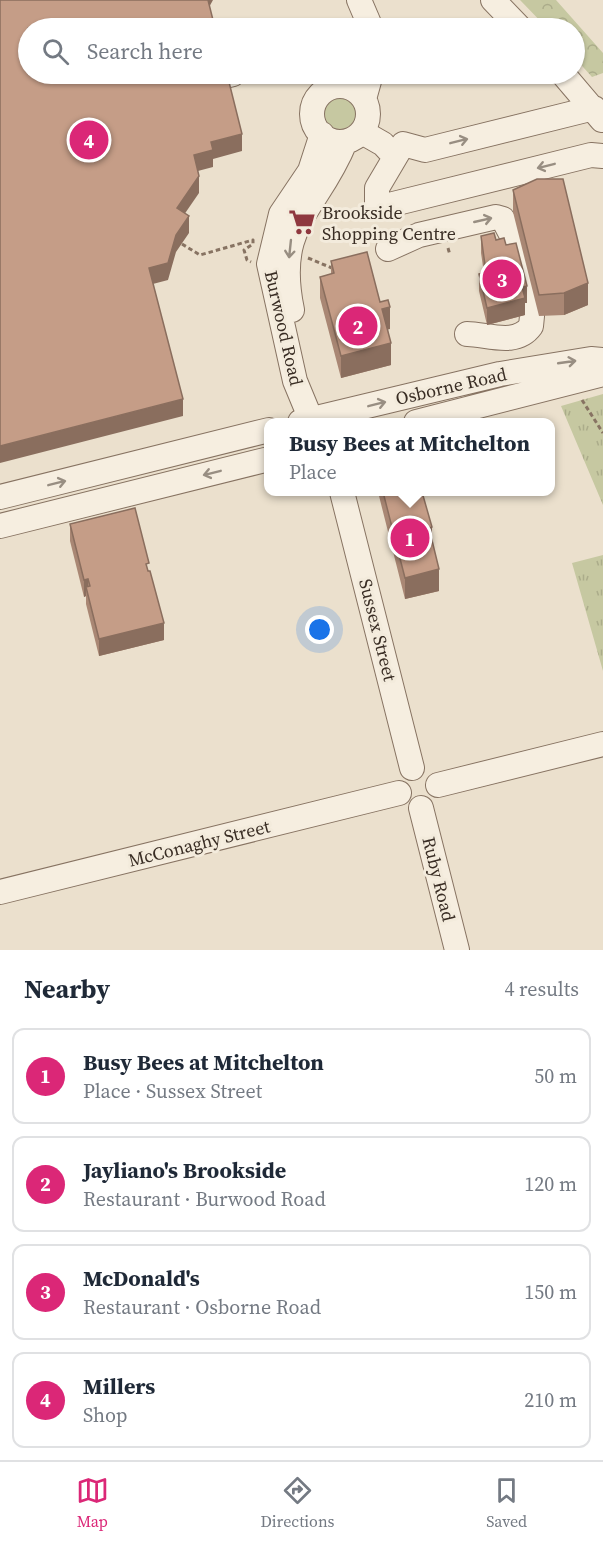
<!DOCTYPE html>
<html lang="en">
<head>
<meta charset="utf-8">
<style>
	:root { --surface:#fff; --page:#f2f2f3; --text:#1f2937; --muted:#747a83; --line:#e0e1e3; --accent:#db2777 }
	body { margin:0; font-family:"Source Serif 4",serif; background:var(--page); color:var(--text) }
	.you { position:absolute; left:320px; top:630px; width:21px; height:21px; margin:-15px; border:4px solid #fff; border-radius:50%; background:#1a73e8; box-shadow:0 0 0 9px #1a73e833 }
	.badge { display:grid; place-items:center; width:39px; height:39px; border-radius:50%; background:var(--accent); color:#fff; font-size:20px; font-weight:700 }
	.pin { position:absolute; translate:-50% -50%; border:3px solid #fff; box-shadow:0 2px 6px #0006 }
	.popup { position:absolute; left:264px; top:418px; width:291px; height:78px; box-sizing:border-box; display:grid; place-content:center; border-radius:12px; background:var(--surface); filter:drop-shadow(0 2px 4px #0005); font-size:20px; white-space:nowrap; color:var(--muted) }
	.popup b { font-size:22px; color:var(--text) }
	.popup::after { content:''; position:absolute; left:50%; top:100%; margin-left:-12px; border:12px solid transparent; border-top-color:var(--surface) }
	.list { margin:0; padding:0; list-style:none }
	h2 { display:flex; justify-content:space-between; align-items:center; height:78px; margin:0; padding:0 24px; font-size:26px }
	h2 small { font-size:20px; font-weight:400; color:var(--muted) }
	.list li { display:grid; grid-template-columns:39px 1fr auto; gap:18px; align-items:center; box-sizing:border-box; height:96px; margin:0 12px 12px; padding:0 12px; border:2px solid var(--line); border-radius:12px }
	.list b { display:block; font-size:22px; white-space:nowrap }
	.list p { margin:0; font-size:20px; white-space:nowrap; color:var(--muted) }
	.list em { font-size:20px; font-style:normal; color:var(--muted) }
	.icon { flex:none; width:33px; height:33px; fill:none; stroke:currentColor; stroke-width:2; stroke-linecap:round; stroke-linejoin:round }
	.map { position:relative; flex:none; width:603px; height:950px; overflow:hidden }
	.search { position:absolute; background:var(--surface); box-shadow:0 2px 4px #0004; left:18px; right:18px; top:18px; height:66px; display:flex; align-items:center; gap:15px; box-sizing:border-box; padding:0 21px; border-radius:33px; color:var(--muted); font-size:22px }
	.sheet { height:510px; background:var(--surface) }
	nav { display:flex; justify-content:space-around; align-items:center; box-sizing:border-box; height:84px; border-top:2px solid var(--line); background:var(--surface); font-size:16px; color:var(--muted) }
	nav a { display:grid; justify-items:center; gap:3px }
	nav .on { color:var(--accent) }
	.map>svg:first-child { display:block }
	.grass { fill:#c6c8a1 }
	.forest { fill:url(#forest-crowns) }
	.park { fill:url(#park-tufts) }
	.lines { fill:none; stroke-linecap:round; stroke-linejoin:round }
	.minor-casing { stroke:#877362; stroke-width:26 }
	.path { stroke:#877362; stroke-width:3; stroke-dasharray:4.5 3; stroke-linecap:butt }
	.minor { stroke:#f6eee0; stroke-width:24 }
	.wall { fill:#a98774 }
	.shaded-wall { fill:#8a6e5e }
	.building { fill:#c59d87; stroke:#8a6e5e; stroke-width:1.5 }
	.oneway { stroke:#988e82 }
	.labels { text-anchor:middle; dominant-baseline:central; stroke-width:6; stroke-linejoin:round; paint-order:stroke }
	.poi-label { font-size:18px; fill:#392d24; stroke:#f3ebdc; text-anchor:start }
	.street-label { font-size:18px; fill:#392d24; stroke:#f3ebdc }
</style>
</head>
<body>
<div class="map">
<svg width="603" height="950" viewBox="0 0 603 950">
	<defs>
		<pattern id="forest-crowns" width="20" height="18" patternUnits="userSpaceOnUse" patternTransform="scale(1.5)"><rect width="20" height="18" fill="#c6c8a1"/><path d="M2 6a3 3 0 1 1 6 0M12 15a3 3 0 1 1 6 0" fill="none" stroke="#abac8a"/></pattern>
		<pattern id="park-tufts" width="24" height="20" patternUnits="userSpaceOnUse" patternTransform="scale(1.5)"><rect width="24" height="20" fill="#c6c8a1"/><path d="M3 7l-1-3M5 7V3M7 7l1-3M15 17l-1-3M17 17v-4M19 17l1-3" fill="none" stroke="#abac8a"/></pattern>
	</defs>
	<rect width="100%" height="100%" fill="#ebe0cd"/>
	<path class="grass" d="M324 113a16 16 0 1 1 32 0a16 16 0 1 1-32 0Z"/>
	<path class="forest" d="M520,0h36l47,53v20l-11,4 -17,-19 -1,-30h-27z"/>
	<path class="park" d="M603,394v111l-42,-99z
		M603,555v116l-31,-108z"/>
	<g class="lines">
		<defs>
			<path id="minor" d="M359,0l12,28
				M493,0l27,28
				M207,74l1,6 25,-6
				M563,74l39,46
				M312 114a28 28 0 1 1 56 0a28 28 0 1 1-56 0Z
				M364,99l7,-25
				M594,108l-169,42 -22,-6 -26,44v20l214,-53 12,1
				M362,132l21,12 11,12
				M388,249l31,-14 77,-18 7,2 9,17 20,80 -1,10c-15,21 -44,8 -64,8
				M292,310c-18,-87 25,-99 53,-168
				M300,422l200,-48 91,-15 12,1
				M312,422l-17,-41 -26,-117 12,-50 29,-43 12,-37
				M416,422l187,-48
				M342,492l70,276
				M0,497l269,-67
				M0,526l269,-67
				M438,785l165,-41
				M421,808l36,142
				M0,892l399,-99"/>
		</defs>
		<use href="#minor" class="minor-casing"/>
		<path class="path" d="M182,244l18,11 53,-15v4l-9,6 3,10 4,2
			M448,248l2,7
			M308,258l24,10
			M582,400l21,33"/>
		<use href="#minor" class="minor"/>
	</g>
	<path class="wall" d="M513,190l75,115 -24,10 -25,1 -26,-104z
		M481,236l15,4 31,63h-2v12l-38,10 -8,-34v-17l5,-1 -3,-20z
		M331,261l49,41 10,27h-2l3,36 -50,13 -21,-80v-21l11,-3z
		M378,492h44l10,50 7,49 -34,8z
		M70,524l79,47 15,69 -65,16 -13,-52v-8l-2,1 -14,-56z"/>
	<path class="shaded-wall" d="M207,0h6l-6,11z
		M242,134v17l-29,8v8l-19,5v-17l17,-13z
		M199,176v17l-22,32v-17z
		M189,216v17l-13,19 -8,28 -19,5v-17l27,-33z
		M588,283v22l-24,10v-22z
		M527,286v17h-2v12l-38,10v-17l35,-21z
		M390,307v22l-8,2v-22z
		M391,343v22l-50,13v-22z
		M183,399v17l-183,47v-17z
		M432,527v22l-3,-21z
		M439,569v22l-34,8v-21z
		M88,579v17l-2,-9v9l-2,1v-17z
		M164,623v17l-65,16v-17z"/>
	<path class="building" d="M0,0h208l7,28h-187v46h199l15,60 -31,8 2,8 -19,5 5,21 -22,32 12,8 -13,19 -8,28 -19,5 34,131 -183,47z
		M537,179h26l25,104 -24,10 -25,2 -26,-105z
		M494,233l2,7 8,-2 2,7 10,-2 11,43 -5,1 3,11 -38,10 -8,-34 7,-2 -5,-36z
		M367,252l13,50 8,-2 2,7 -8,2 9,34 -50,13 -21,-79 14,-4 -3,-12z
		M383,492h39l10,35 -3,1 10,41 -34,9z
		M135,508l14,55 -3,1 2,7h2l14,52 -65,16 -13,-52 4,-1 -2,-7 -4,1 -14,-56z"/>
	<defs><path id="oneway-shaft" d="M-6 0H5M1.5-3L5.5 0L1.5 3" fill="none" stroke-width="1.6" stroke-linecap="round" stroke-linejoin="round" transform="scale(1.5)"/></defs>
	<g class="oneway">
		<use href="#oneway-shaft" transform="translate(459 141) rotate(-14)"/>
		<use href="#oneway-shaft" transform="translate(546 166) rotate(166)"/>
		<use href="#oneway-shaft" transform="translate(483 220) rotate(-13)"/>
		<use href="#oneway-shaft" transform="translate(290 249) rotate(96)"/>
		<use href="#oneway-shaft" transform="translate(567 362) rotate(-8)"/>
		<use href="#oneway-shaft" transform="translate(377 404) rotate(-14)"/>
		<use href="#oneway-shaft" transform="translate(212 473) rotate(166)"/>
		<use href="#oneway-shaft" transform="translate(57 483) rotate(-14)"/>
	</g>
	<defs>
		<symbol id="supermarket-bare" viewBox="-9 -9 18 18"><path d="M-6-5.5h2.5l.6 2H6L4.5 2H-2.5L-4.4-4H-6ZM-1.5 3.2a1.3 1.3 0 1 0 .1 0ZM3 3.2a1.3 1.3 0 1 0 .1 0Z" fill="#8f383f" stroke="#f3ebdc" stroke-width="2.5" paint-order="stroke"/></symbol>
	</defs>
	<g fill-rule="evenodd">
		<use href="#supermarket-bare" x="283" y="203" width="38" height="38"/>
	</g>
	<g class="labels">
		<g class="poi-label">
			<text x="322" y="212">Brookside<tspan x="322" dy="21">Shopping Centre</tspan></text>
		</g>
		<g class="street-label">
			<text transform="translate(284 328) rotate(77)">Burwood Road</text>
			<text transform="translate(451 386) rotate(-13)">Osborne Road</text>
			<text transform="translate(378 630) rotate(76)">Sussex Street</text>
			<text transform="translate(199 843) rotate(-14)">McConaghy Street</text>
			<text transform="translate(439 879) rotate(76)">Ruby Road</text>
		</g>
	</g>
</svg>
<div class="you"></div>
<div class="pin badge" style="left:410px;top:538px">1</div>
<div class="popup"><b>Busy Bees at Mitchelton</b>Place</div>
<div class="pin badge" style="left:358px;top:326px">2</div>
<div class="pin badge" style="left:502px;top:279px">3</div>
<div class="pin badge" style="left:89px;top:140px">4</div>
<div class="search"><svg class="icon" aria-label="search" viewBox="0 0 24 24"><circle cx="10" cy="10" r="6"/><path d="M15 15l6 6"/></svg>Search here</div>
</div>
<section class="sheet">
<h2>Nearby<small>4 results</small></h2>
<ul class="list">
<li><span class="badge">1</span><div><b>Busy Bees at Mitchelton</b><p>Place · Sussex Street</p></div><em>50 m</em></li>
<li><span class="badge">2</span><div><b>Jayliano's Brookside</b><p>Restaurant · Burwood Road</p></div><em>120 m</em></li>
<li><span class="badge">3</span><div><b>McDonald's</b><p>Restaurant · Osborne Road</p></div><em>150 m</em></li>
<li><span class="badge">4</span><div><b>Millers</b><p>Shop</p></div><em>210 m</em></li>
</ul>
</section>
<nav>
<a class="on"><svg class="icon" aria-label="map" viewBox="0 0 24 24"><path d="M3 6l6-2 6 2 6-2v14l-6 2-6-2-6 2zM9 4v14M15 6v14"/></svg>Map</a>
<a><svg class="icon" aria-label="directions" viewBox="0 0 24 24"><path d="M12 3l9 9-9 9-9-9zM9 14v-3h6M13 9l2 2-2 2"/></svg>Directions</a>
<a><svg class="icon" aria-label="saved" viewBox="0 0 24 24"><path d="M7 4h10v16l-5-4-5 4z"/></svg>Saved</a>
</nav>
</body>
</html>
